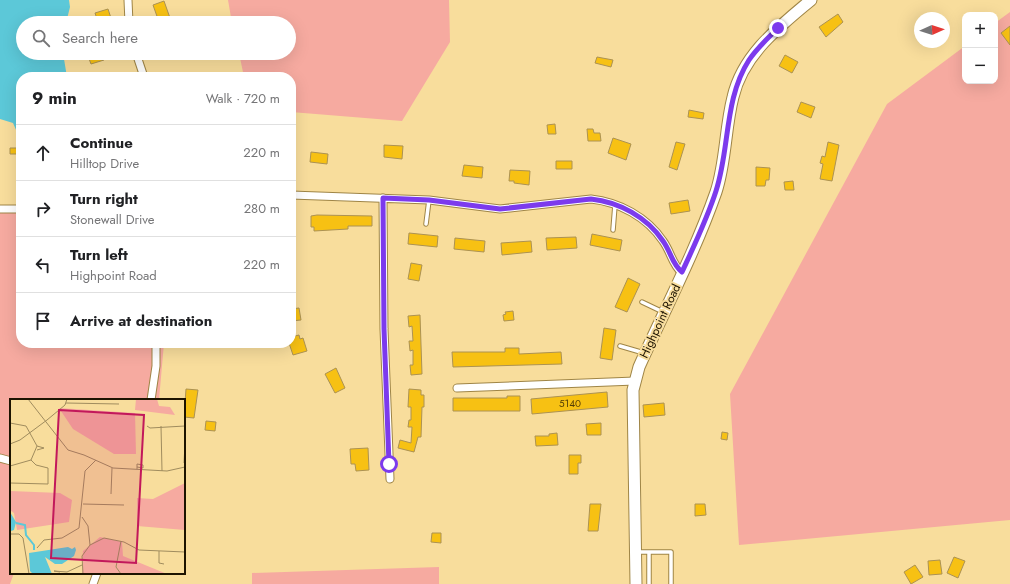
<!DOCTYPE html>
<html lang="en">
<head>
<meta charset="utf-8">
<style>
	:root { --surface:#fff; --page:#f6f6f6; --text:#202124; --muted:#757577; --line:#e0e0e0 }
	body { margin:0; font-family:Jost,sans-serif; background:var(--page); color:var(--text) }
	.controls { position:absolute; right:12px; top:12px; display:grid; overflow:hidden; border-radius:8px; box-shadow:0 4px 16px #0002 }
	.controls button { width:36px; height:36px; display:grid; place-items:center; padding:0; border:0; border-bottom:1px solid var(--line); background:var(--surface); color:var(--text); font:20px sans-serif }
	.compass { position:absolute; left:914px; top:12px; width:36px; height:36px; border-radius:50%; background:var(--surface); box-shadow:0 4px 16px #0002; rotate:87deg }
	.stop { position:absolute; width:12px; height:12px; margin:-9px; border:3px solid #7c3aed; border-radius:50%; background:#fff }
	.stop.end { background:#7c3aed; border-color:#fff; box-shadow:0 1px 4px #0008 }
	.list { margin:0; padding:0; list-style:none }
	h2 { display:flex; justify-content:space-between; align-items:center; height:52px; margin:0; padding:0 16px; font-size:17px }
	h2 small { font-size:13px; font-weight:400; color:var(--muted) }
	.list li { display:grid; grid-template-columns:26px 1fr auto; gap:12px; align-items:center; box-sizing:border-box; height:56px; padding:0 16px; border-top:1px solid var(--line) }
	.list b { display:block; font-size:15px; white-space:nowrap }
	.list p { margin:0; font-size:13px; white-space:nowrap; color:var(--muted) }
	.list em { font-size:13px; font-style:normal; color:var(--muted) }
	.icon { flex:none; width:22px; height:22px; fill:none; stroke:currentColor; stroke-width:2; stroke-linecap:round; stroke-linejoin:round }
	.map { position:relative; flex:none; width:1010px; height:584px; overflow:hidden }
	.search { position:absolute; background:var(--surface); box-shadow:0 4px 16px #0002; left:16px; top:16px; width:280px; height:44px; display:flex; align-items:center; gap:10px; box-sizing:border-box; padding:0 14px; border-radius:22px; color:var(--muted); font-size:15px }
	.panel { position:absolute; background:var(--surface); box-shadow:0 4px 16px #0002; left:16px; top:72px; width:280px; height:276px; border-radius:16px }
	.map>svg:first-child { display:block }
	.green { fill:#f6aaa0 }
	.water { fill:#5cc8d8 }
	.building { fill:#f7c113; stroke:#ac9253 }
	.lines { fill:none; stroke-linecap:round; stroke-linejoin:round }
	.lane-casing { stroke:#9f8546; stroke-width:5.5 }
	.street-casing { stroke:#9f8546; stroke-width:9 }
	.secondary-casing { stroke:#9f8546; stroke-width:13 }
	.lane { stroke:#fff; stroke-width:3.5 }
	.street { stroke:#fff; stroke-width:7 }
	.secondary { stroke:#fff; stroke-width:11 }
	.route { stroke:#7c3aed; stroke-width:5 }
	.labels { text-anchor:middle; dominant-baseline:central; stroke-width:4; stroke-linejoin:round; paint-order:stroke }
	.number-label { font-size:10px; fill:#543e05 }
	.street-label { font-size:12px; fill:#1d1300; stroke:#f8dd9c }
	.inset-river { fill:none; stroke:#5cc8d8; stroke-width:2 }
	.inset-road { fill:none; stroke:#a08c5e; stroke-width:1 }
	.view { fill:#c2185b; fill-opacity:0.15; stroke:#c2185b; stroke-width:2 }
	.inset-edge { fill:none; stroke:#1d1300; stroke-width:2 }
</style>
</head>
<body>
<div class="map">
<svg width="1010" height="584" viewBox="0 0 1010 584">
	<rect width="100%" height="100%" fill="#f8dd9c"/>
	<path class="green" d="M228,0h221l1,42 -48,79 -111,-9v-35h-47l-5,-24h50v-30h-57z
		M1010,12v508l-271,25 -9,-151 157,-290 78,-58v35h30v-58z
		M0,211l21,3v129h143l-5,57h-148v173h3l-4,11h-10z
		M439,567v17h-187v-11z"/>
	<path class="water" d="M0,0h69l1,7 -4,16h-43v30h40l4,24h-46v64l-8,-18 -13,-4z"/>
	<path class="building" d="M164,1l6,17 -11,4 -6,-17z
		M108,9l3,9 -13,4 -3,-9z
		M838,14l5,8 -17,15 -7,-10z
		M1010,26v19l-9,-12z
		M97,53h4l3,7 -13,4 -3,-8z
		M785,55l13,7 -6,11 -13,-7z
		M597,57l16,3 -2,7 -16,-4z
		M801,102l14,5 -4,11 -14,-6z
		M689,110l15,3 -1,6 -15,-2z
		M555,124l1,10h-8l-1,-9z
		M587,129h6l1,4h6l1,8h-13z
		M613,138l18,6 -5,16 -18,-7z
		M676,142l9,2 -8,26 -8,-3z
		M828,142l11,3 -7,36 -12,-2 3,-15 -3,-1 2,-7 3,1z
		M384,145l19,1 -1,13 -18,-2z
		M10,148h7v6h-7z
		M311,152l17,2 -1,10 -17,-2z
		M556,161h16v8h-16z
		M464,165l19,2 -1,11 -20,-2z
		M756,167l14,1 -1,12h-3l-1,6h-9z
		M510,170l20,1 -1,14 -15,-2v-2h-5z
		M793,181l1,9h-9l-1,-8z
		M688,200l2,11 -19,3 -2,-11z
		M317,215l55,1v10h-24v3l-34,2v-4h-3v-11z
		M409,233l29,3 -1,11 -29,-3z
		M592,234l30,6 -2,11 -30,-6z
		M576,237l1,11 -30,2 -1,-12z
		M455,238l30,3 -1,11 -30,-3z
		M531,241l1,11 -30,3 -1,-12z
		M411,263l11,2 -3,16 -11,-2z
		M628,278l12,6 -13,28 -12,-5z
		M299,308l2,12 -10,1v-12z
		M513,311l1,9 -10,1 -1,-6 3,-1 -1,-2z
		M420,315l2,59 -11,1 -1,-10h3v-15l-3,1 -1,-10h4l-1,-15 -3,1 -1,-11z
		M604,328l12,2 -4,30 -12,-2z
		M299,335l1,4 3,-1 4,13 -14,4 -4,-12h2v-6z
		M505,348h14v6l42,-2 1,12 -109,3 -1,-15h53z
		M336,368l9,20 -10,5 -10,-19z
		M186,389l12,1 -4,28 -10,-1z
		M409,389l12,1v5h3v12h-2l-1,30h-3l-4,15 -16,-4 2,-8 11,3 1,-16h-4l1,-7h2v-13h-3z
		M607,392l1,15 -76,7 -1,-15z
		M507,396h13v15h-67v-13h54z
		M664,403l1,12 -21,2 -1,-12z
		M206,421l10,1 -1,9 -10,-1z
		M601,423v12h-14l-1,-11z
		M722,432l6,1 -1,7 -6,-1z
		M557,433l1,12 -22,1 -1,-10h14v-2z
		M368,448l1,22 -13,1 -1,-7h-4l-1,-15z
		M569,455h12v8h-3v11h-9z
		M590,504h11l-3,27h-10z
		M695,504h10l1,11 -11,1z
		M432,533h9v10l-10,-1z
		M954,557l11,4 -7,17 -11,-5z
		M940,560l2,14 -13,1 -1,-14z
		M915,565l8,12 -12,7 -7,-12z"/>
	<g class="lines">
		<defs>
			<path id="lane" d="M426,224l3,-24
				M613,230l2,-25
				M642,302l21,10
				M620,346l24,7
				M637,552h34v32
				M649,584v-32"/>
			<path id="street" d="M128,0l1,23
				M136,53l8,24
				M291,195l138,5 71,9 91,-10c28,3 56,18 72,42 8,11 9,23 19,32
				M383,198l1,131 6,150
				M0,209h21
				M457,388l178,-7
				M151,400l5,-34v-23
				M0,458l11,3
				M93,584l4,-11"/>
			<path id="secondary" d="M636,584l-3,-194 6,-23c26,-58 56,-115 77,-175 10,-30 9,-64 17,-95 10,-43 46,-70 78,-97"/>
		</defs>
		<use href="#lane" class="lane-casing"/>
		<use href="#street" class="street-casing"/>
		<use href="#secondary" class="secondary-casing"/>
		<use href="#lane" class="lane"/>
		<use href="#street" class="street"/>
		<use href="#secondary" class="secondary"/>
	</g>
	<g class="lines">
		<path class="route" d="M389,464l-5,-135 -1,-131 46,2 71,9 91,-10c28,3 56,18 72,42 8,11 9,23 19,31 12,-26 25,-53 34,-81 14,-43 8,-92 33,-131 8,-12 19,-22 29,-32"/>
	</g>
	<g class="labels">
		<g class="number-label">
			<text x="570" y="403">5140</text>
		</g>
		<g class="street-label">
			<text transform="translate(660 321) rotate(-65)">Highpoint Road</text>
		</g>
	</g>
	<g transform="translate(10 399)">
		<rect width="175" height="175" fill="#f8dd9c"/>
		<path d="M126,0h21l2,7 11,1 5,8 -40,-5zM49,9l76,5 1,41h-22l-41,-25zM175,84v47l-48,-4v-28l16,1zM0,92l50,2 12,7 -3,22 -52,8 -3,-17 -4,-3zM90,138l22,5 1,14 44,18h-85l1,-23z" fill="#f6aaa0"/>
		<path d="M0,113l6,10 -2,8 -3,1zM58,148l4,2 3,-2 1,3 -2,6 -12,8h-7l-10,-7 7,17h-19l-3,-3 -1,-18z" fill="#5cc8d8"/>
		<path class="inset-river" d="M6,124l9,2 1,10 8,10v5"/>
		<path class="inset-road" d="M18,0l40,51 16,5 29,13 54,3 18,-4M56,4l53,1M0,24l16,3 11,20 -6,14 -21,6M137,27l3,2 35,-2M151,27l1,45M0,45l10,-4 27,-20 18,-15 2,-6M27,51l7,-2 -7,-2M174,64l1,-19M127,70v-5l6,1v3l-6,-1M0,84l38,1v-16l-12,-3 -5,-5M101,95l1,-26M73,105l41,1M72,118l6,9 2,19 -8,11 1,18M0,135h9l4,4 6,36M111,142l-5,26 5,7M80,146l14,-7 20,4 15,8 46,2M27,149l7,-8 18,-2 17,-10 6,-57 11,-11M149,152v12l5,1M50,173l-6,-1 13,1M57,173l15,-7"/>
		<path class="view" d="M49,11l85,5 -8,148 -85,-5z"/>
		<rect width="175" height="175" class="inset-edge"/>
	</g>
</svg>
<div class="controls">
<button>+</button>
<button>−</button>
</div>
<svg class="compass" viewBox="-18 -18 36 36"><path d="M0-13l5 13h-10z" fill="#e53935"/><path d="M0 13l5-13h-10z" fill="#757577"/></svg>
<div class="stop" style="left:389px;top:464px"></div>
<div class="stop end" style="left:778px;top:28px"></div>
<div class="search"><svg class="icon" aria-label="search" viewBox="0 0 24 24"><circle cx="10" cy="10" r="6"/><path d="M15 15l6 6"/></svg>Search here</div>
<section class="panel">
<h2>9 min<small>Walk · 720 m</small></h2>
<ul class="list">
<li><svg class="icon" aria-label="ahead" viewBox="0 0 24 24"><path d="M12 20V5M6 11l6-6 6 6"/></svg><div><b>Continue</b><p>Hilltop Drive</p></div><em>220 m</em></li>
<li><svg class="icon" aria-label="right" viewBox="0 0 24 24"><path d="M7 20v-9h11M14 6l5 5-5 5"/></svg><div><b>Turn right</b><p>Stonewall Drive</p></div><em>280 m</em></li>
<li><svg class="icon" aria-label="left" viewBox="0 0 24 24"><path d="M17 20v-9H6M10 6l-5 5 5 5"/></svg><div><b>Turn left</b><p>Highpoint Road</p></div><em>220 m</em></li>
<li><svg class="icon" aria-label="arrive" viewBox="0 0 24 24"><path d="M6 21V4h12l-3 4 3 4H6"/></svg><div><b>Arrive at destination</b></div></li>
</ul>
</section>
</div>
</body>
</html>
